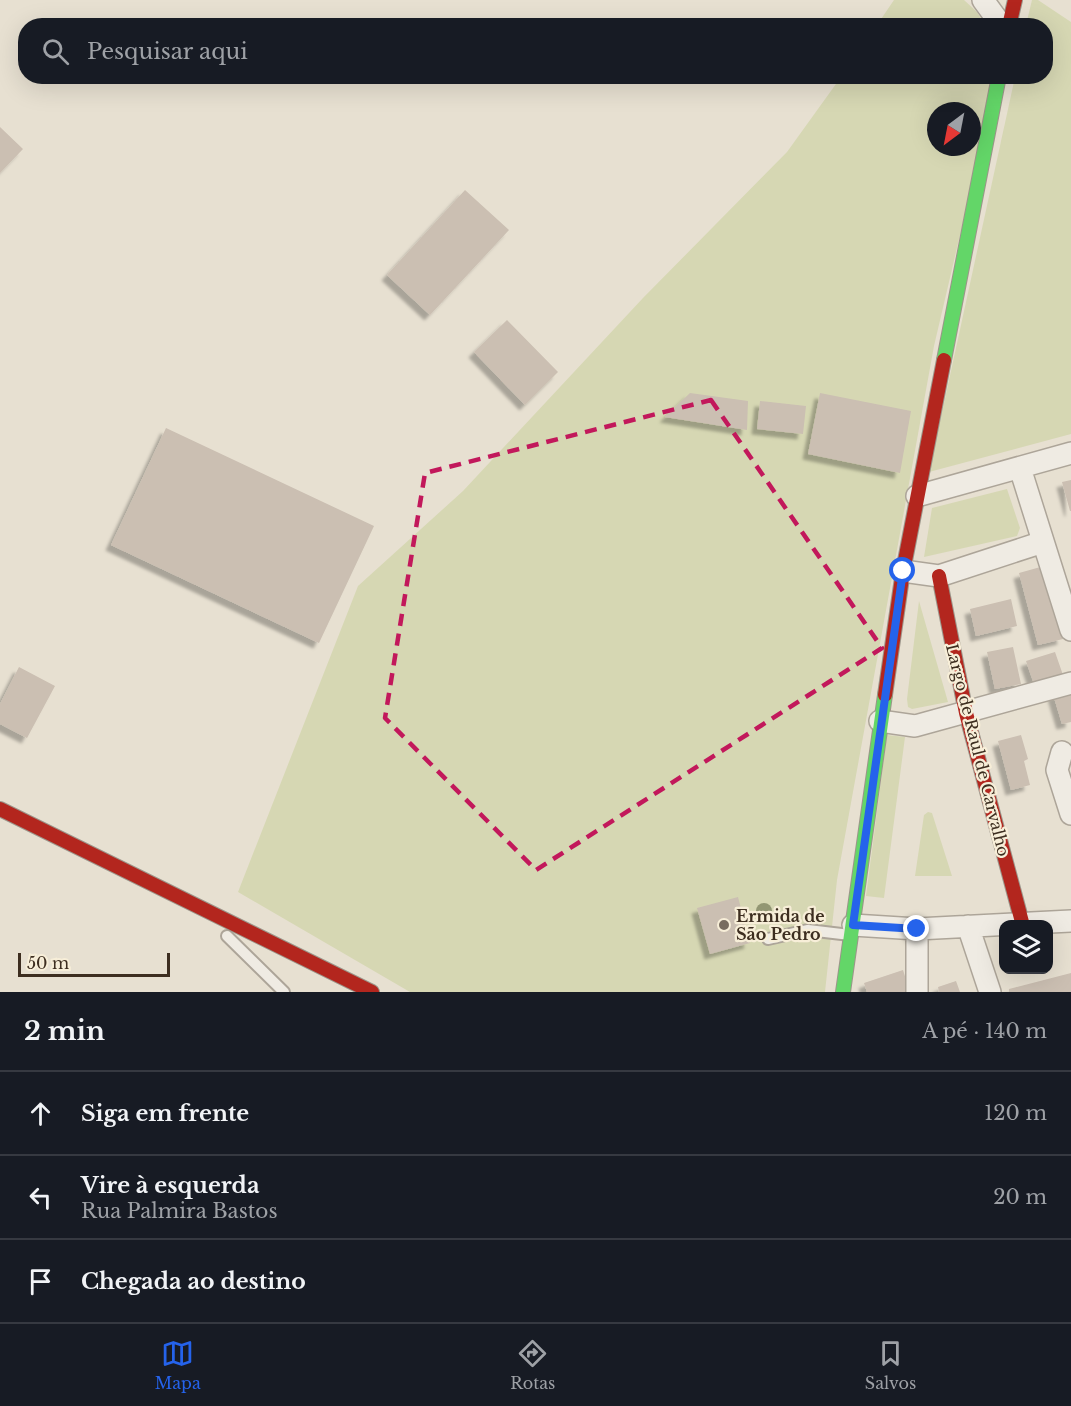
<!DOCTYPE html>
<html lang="pt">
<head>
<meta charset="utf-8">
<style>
	:root { --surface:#171b24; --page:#242831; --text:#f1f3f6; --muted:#9ea1a6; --line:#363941; --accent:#2563eb }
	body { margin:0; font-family:"Libre Baskerville",serif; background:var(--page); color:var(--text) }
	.controls { position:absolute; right:18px; bottom:18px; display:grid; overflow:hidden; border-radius:12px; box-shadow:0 6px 24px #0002 }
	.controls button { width:54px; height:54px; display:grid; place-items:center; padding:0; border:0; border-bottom:2px solid var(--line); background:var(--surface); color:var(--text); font:30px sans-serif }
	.compass { position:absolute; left:927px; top:102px; width:54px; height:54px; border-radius:50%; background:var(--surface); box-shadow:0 6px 24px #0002; rotate:212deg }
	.scale { position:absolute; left:18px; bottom:15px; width:152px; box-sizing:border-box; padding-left:6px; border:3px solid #3d2e20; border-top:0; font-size:16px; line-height:21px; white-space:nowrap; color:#3d2e20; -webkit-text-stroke:4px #f7eed8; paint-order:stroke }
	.stop { position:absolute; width:18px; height:18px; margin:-14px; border:4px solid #2563eb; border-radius:50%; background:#fff }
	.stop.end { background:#2563eb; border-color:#fff; box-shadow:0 2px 6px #0008 }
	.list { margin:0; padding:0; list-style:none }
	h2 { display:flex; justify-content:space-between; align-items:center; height:78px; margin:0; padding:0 24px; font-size:26px }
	h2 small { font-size:20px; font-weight:400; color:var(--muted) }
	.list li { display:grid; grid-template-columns:39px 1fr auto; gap:18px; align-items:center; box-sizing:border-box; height:84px; padding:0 24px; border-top:2px solid var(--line) }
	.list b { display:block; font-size:22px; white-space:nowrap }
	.list p { margin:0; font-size:20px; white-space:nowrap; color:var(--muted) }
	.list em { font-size:20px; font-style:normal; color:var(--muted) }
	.icon { flex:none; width:33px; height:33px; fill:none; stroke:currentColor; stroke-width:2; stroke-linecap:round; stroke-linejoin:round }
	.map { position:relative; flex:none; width:1071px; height:992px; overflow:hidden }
	.search { position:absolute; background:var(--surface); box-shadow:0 6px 24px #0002; left:18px; right:18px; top:18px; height:66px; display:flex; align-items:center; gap:15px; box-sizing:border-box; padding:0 21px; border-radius:24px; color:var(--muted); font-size:22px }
	.sheet { height:330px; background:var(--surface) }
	nav { display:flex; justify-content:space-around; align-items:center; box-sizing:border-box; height:84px; border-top:2px solid var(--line); background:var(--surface); font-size:16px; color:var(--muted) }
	nav a { display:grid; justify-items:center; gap:3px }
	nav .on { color:var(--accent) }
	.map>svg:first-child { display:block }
	.green { fill:#d6d7b3; fill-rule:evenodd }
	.building { fill:#cbbfb2; filter:url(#shadow) }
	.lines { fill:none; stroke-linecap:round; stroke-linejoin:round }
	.lane-casing { stroke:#ada599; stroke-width:14 }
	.street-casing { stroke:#ada599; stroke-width:24 }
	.fast-casing { stroke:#9c958a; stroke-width:16 }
	.jam-casing { stroke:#9c958a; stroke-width:16 }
	.lane { stroke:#efebe3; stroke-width:10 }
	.street { stroke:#efebe3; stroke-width:21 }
	.fast { stroke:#63d668; stroke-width:14 }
	.jam { stroke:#b3261e; stroke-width:14 }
	.tree { fill:#929673 }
	.route { stroke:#2563eb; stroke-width:8 }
	.marked { fill:none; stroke:#c2185b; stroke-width:4.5; stroke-dasharray:12 8; stroke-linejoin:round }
	.poi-dot { fill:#786c5e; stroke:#f7eed8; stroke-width:2 }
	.labels { text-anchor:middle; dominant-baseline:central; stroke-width:4.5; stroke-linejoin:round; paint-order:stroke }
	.street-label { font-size:16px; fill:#3d2e20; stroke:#f7eed8 }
	.poi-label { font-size:16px; font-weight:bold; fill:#3d2e20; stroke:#f7eed8; text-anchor:start }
</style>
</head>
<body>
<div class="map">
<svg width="1071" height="992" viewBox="0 0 1071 992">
	<defs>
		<filter id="shadow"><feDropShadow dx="-5.5" dy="5.5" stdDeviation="1.5" flood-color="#0004"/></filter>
	</defs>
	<rect width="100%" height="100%" fill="#e7e0d1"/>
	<path class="green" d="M894,0h70l13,12 8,13h-108z
		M1032,0h6l33,22v412l-142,38 86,-395 31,-1v-50l-20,-1z
		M841,77h156l-63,269 -97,534 -12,112h-415l-172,-100 120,-306 105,-95 180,-193 144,-146zM936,111h36v36h-36z
		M1007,489l13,39 -3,8 -93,21 8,-49z
		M919,601l29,101 -36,7 -4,-2 -1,-8z
		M887,735l18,2 -21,161 -18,-2z
		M928,812l4,1 20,63h-37l9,-61z"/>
	<path class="building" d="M0,127l23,22 -23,24z
		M465,190l44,40 -79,85 -43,-40z
		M507,320l51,52 -33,33 -51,-53z
		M690,393l58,8 -1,29 -82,-13z
		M820,393l91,18 -11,62 -92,-19z
		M760,401l46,5 -3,28 -46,-5z
		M166,428l208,98 -55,117 -208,-98z
		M1071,480v31h-1l-8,-29z
		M1044,566l19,73 -25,6 -19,-72z
		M1011,599l6,27 -41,10 -6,-27z
		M1013,647l8,37 -26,5 -8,-37z
		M1055,652l8,23 -29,9 -8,-23z
		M19,667l36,19 -28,52 -27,-14v-20z
		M1071,690v32l-9,2 -9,-30z
		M1021,735l7,24 -4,2 6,24 -19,5 -13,-49z
		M738,897l12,46 -40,11 -13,-46z
		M903,970l7,22h-43l-3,-9z
		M1071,973v19h-62v-3z
		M956,981l4,11h-21l-1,-5z"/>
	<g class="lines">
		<defs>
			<path id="lane" d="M227,936l57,56
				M768,939l40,-9 42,5"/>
			<path id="street" d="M983,0l19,26
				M1020,468l51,162
				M917,496l154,-43
				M903,571l36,5 104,-34
				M880,721l35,5 156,-43
				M1062,752l-5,18 14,44
				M853,925l64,4 154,-8
				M968,926l22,66
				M917,992v-63"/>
			<path id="fast" d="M944,360l55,-284
				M843,992l42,-297"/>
			<path id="jam" d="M1009,26l6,-26
				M939,576l27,137 56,209
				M885,695l18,-124 41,-211
				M0,809l372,183"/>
		</defs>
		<use href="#lane" class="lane-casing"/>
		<use href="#street" class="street-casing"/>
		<use href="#fast" class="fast-casing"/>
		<use href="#jam" class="jam-casing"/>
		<use href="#lane" class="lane"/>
		<use href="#street" class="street"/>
		<use href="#fast" class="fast"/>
		<use href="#jam" class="jam"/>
	</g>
	<circle class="tree" cx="764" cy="911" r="8"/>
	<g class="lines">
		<path class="route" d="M903,571l-50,354 64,4"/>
	</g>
	<path class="marked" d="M711,400l171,248 -346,222 -151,-152 40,-245z"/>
	<circle class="poi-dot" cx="724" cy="925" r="6"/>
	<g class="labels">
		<g class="street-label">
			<text transform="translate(978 750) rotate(76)">Largo de Raul de Carvalho</text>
		</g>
		<g class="poi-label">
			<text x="736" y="916">Ermida de<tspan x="736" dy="18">São Pedro</tspan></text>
		</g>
	</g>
</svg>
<div class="controls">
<button><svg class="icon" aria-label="layers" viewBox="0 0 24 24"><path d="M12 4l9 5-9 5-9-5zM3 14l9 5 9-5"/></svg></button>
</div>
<svg class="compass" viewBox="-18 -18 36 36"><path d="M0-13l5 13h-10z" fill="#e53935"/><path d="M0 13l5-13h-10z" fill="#9ea1a6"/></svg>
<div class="scale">50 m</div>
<div class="stop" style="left:903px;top:571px"></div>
<div class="stop end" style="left:917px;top:929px"></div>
<div class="search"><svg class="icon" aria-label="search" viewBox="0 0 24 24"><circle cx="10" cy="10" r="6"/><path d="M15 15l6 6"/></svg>Pesquisar aqui</div>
</div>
<section class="sheet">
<h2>2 min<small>A pé · 140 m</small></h2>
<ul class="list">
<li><svg class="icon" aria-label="ahead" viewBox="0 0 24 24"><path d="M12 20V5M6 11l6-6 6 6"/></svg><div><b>Siga em frente</b></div><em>120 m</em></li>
<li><svg class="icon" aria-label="left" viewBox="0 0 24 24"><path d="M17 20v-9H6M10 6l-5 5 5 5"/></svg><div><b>Vire à esquerda</b><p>Rua Palmira Bastos</p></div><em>20 m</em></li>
<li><svg class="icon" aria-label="arrive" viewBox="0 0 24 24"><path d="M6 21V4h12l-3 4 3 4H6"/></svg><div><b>Chegada ao destino</b></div></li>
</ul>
</section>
<nav>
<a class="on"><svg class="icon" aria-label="map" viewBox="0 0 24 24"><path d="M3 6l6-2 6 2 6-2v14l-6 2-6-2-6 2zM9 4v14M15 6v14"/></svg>Mapa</a>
<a><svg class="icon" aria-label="directions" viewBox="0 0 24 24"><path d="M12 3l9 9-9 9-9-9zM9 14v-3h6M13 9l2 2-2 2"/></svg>Rotas</a>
<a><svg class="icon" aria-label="saved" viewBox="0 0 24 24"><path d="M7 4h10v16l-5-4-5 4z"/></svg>Salvos</a>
</nav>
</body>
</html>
